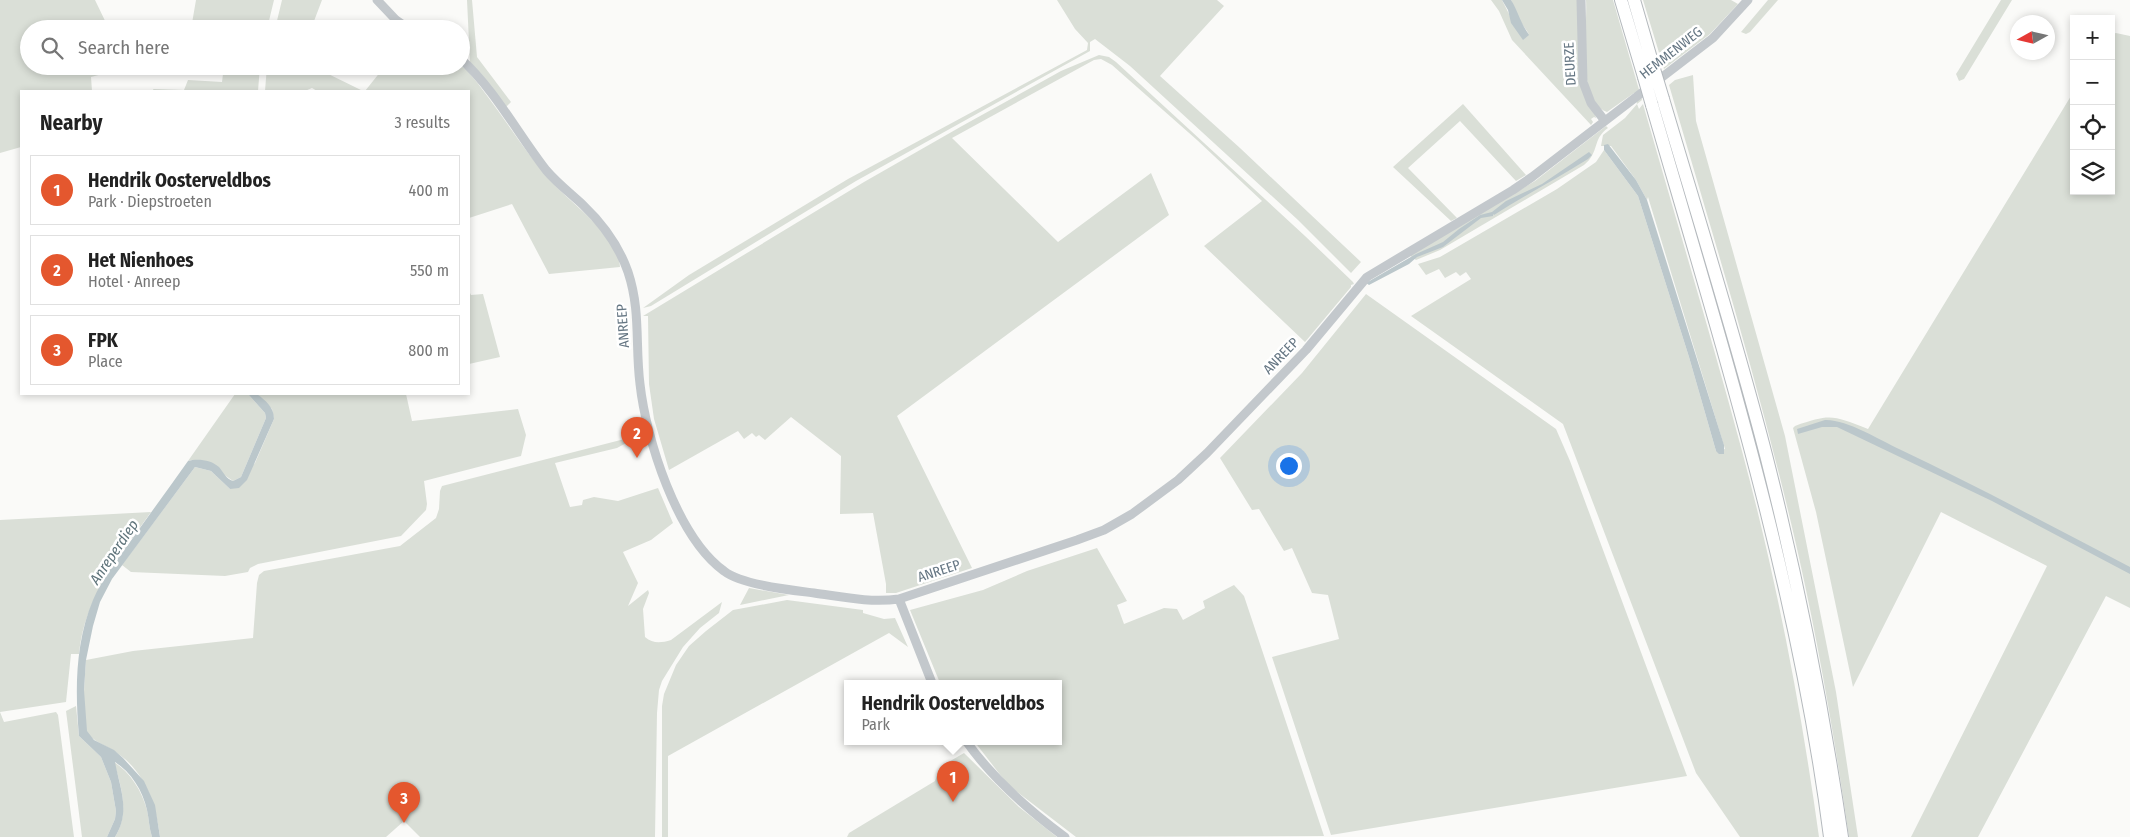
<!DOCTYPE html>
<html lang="en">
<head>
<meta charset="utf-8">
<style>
	:root { --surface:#fff; --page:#f6f6f6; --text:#222; --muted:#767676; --line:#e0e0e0; --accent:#e4572e }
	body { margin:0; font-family:"Fira Sans Condensed",sans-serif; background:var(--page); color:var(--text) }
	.controls { position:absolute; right:15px; top:15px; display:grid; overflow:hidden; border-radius:0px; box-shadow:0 2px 8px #0003 }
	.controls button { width:45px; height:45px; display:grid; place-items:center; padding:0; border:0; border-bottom:1px solid var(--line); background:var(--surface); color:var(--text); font:25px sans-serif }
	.compass { position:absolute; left:2010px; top:15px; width:45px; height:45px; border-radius:50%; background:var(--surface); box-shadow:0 2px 8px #0003; rotate:262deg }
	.you { position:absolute; left:1288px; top:465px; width:18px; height:18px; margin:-12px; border:4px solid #fff; border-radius:50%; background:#1a73e8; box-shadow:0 0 0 8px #1a73e833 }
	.badge { display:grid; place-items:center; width:32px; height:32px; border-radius:50%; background:var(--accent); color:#fff; font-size:16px; font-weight:700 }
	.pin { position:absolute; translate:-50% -41px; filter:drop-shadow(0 1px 2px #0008) }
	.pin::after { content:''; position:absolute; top:26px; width:18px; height:15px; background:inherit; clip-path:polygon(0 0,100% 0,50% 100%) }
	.popup { position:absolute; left:844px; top:680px; width:218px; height:65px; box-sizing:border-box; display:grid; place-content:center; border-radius:0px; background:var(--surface); filter:drop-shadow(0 1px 4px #0005); font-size:16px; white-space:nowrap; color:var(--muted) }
	.popup b { font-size:19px; color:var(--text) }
	.popup::after { content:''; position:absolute; left:50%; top:100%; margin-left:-10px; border:10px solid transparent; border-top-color:var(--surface) }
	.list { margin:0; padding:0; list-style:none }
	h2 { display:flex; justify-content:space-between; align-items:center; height:65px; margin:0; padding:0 20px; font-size:21px }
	h2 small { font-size:16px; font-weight:400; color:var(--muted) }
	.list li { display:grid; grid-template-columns:32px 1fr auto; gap:15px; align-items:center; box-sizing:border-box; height:70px; margin:0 10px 10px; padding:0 10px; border:1px solid var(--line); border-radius:0px }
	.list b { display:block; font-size:19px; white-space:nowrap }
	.list p { margin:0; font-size:16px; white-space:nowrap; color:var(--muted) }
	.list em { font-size:16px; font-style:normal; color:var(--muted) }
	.icon { flex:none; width:28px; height:28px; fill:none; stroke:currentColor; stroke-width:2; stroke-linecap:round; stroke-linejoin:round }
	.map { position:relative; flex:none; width:2130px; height:837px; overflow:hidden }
	.search { position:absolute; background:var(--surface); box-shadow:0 2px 8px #0003; left:20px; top:20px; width:450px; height:55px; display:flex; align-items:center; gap:12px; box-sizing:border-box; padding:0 18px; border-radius:28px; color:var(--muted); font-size:19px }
	.panel { position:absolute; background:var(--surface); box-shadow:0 2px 8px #0003; left:20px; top:90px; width:450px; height:305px; border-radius:0px }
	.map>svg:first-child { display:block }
	.green { fill:#dadfd7 }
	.water { fill:#bbc7cb }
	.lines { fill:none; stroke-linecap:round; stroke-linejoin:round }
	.highway-casing { stroke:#b4b9bd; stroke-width:14 }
	.minor { stroke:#c3c8cc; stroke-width:9 }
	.highway { stroke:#fff; stroke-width:12 }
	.highway-bridge-casing { stroke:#b4b9bd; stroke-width:14; stroke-linecap:butt }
	.highway-bridge { stroke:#fff; stroke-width:12 }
	.labels { text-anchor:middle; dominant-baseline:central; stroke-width:5; stroke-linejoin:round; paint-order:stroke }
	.street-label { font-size:14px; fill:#657683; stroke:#fff }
	.water-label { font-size:15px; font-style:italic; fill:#60757c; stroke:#fff }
</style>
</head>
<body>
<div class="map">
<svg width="2130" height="837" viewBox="0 0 2130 837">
	<rect width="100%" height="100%" fill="#fafaf8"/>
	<path class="green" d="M0,0h95l14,29h-80v37h78l-1,7 -15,4 1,14h-71v56l-21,6z
		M196,0h78l-7,29h-76z
		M282,0h40l-11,29h-36z
		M467,0h5l5,57 34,45 -5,5 -36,-44z
		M1057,0h160l7,6 -64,70 80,72 121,114 -10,11 -53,-53 -168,-154 -35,-27 -5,3v9l-234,130 -205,125 -8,2 46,-33 159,-96 239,-129 1,-7 -13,-14z
		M1491,0h11l8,16 19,18 -9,-13 -9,-21h68v55l17,63 -2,-1 -3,2 2,3 -2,3 -79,-85 -13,-29z
		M1586,0h27l29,100 -5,4 2,5 4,-5c33,116 68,231 99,347 34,126 59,256 77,386h-79l-44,-64 -133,-349 -152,-108 60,-37 -5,-7 -6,4 -4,-4 -11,6 -6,-9 -13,6 -8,-11 22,-7 117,-68 39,-27 8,-12 34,46 51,161 27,94 9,-2 -77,-252 -1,3 -11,-20 -25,-34h-10l2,-11 22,-17 12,-14 -3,-11 -27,19c-32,-13 -19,-84 -21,-112z
		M1643,0h88l7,4 -28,30 -46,35z
		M1768,0h10l-28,32 -4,2 -5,-2z
		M2001,0h11l-48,79 -5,2 -3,-7 2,-3z
		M2116,33l14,3v572l-24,-12 -128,241h-67l136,-271 -106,-54 -88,175 -37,-175 -23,-84 2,-2c37,-13 38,-10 73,3l206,-338v100h37v-157z
		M1099,55l10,2 7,5 189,174 48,46 1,2 -3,1v2l-46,55 -101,-96 58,-45 -65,-61 -85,-75 -11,-6 -7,1 -142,78 106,104 93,-69 18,42 -272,201 75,152 -76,25h-10v-9l-13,-71 -33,1 1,-58 -50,-39 -26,23 -6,-5 -3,2 -4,-4 -8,6 -6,-8 -69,39 -15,-51 -5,-35 -1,-68h-5l221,-134 98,-56 99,-55z
		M224,66h36l-2,25h-104l-1,-2 31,1 4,-10 34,2z
		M267,66h45l51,25h-46l-5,-3 -7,3h-40z
		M385,66h76l5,3c31,36 54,78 86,113 20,23 66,53 68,85l-71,7 -37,-70 -43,14v-127h-104z
		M1693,75l3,46 89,315 51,256 22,145h-9c-15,-104 -33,-208 -57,-310 -35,-148 -80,-295 -123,-442l6,-5z
		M1463,104l63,71 -10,6 -56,-60 -52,47 49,50 -6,3 -58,-54z
		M1606,126l2,2c-16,11 -8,24 -24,37l-144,85 -24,10 -7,-5 126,-74z
		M469,291l2,4 12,-1 17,63 -31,7z
		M1366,294l190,135 14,32 117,315 -356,59 -59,-178 67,-18 -11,-44 -16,-2 -20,-45 -8,3 -25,-42 -7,1 -32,-52 82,-85z
		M235,394h13l17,19 1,5 -25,59 -8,4 -10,-7 -31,-14 -4,1z
		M257,394h149l6,27 106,-12 8,26 -5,21 -97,25 3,23 -1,6 -25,26 -143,28 -8,4 -2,4 -23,4 -94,-4 -9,-7 73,-98 16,4 19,18 25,-26 19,-44 -2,-10z
		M640,435h1l-24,13 -62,15 15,44 12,-2 1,-5 11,-3 24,4 40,-13 15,35 -22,17 -28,12 15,31 -10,23 20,-16 1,3 -6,16 2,28c8,7 16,6 26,3l51,-38 -3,11 -19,15 -17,19 -21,34 -3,9 -2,23 -2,124h-235l-16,-16 -18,16h-226c-4,-34 -16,-69 -48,-87 -7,-5 -21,-10 -25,-18 -6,-15 -2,-55 -1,-72l47,-9 120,-13 4,-55 2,-8 5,-4 136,-25 36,-28 3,-9 1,-18 2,-5z
		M151,512c-31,44 -67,86 -72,142h-8l-5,48 -66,10 4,10 52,-10 2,3 16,122h-74v-317z
		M1097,548l30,53 -10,4 7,19 40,-16 13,1 6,11 22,-12 -2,-7 31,-16 10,11 80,240 -248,1 -60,-46 -11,-10 -31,-40h84v-58h-118l-30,-73 73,-20 44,-19z
		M749,588l40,7 -49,10z
		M787,600l76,10v3l21,6 11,-1 13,29 -19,-14 -221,123v81h-6v-131l2,-12 12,-29 13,-19 17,-15 27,-21z
		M76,706l3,30 22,21 10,25 5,29 -1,8 -8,18h-25l-16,-126z
		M964,753l55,54 38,30h-210l2,-4 86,-52 5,-14z
		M114,762c16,10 28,29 33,48 2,9 2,18 5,27h-37c15,-24 6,-51 -1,-75z"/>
	<path class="water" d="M1502,0h9c7,11 9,22 18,35l-6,5 -12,-17 -3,-13z
		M1608,144l28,36 11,20 77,245v9h-5l-3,-3 -27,-94 -51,-161 -34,-46v-5z
		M1589,152l3,3 -4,4c-30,19 -63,36 -94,56l-1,-1v2l-12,2 -38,29 -26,10 -8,7 -40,21 -3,-2 50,-29 27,-12 16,-13 21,-14 12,-3 14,-11 36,-17z
		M248,394h9c9,7 17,13 17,25l-27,61 -8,8 -9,1 -19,-18 -16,-4 -83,112 -12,23 -7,24 -7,34 -2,30 3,41 7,9 20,10 9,8 21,23 11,24 5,32h-8c-3,-9 -3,-18 -5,-27 -4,-19 -16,-38 -32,-48 5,27 16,49 0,75h-8l8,-18 1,-8 -5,-29 -10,-25 -22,-21c-4,-45 -4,-93 14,-136 9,-21 23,-39 37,-58 19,-27 39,-54 58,-81 9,-3 24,-1 31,6 5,6 7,12 14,14l8,-4 25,-59 -1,-5z
		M1825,420c21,-1 55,20 74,29 78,37 154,78 231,118v7l-138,-73 -155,-74h-15l-24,7 -1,-5z"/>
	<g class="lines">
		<defs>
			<path id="highway" d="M1621,0l23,77
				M1634,0l20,69
				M1663,99c35,118 72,236 103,356 32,126 57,253 76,382
				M1652,105c70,241 146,482 178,732"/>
		</defs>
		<use href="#highway" class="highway-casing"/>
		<path class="minor" d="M377,0l19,20 13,9
			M1581,0l2,82 8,21 14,18
			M461,59c34,31 57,75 85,111 11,13 24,23 37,35 20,19 36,41 45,67 13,39 7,73 12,112 6,55 37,153 84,187 18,14 67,19 90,22 29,4 56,10 85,6l178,-59 27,-10 28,-16 46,-34 29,-27 99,-103 61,-73 146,-87 19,-13 181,-139 35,-38
			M899,599l33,84
			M966,741c27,38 61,68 99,96"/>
		<use href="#highway" class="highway"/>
		<defs>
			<path id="highway-bridge" d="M1654,69l9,30
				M1644,77l8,28"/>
		</defs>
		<use href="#highway-bridge" class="highway-bridge-casing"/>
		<use href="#highway-bridge" class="highway-bridge"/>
	</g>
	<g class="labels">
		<g class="street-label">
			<text transform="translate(1671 53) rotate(-38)">HEMMENWEG</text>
			<text transform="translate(1570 64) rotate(-93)">DEURZE</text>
			<text transform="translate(623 326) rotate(-94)">ANREEP</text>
			<text transform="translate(1281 356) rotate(-46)">ANREEP</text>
			<text transform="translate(939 571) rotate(-18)">ANREEP</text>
		</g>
		<g class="water-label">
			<text transform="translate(114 552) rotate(-56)">Anreperdiep</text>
		</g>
	</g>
</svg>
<div class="controls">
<button>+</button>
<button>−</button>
<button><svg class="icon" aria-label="locate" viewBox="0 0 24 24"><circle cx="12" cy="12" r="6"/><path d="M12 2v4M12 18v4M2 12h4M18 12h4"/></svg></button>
<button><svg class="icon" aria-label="layers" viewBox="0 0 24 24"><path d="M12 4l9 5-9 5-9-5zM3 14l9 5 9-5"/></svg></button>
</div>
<svg class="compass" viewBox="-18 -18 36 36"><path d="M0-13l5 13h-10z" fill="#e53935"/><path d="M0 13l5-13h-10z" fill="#767676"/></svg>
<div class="you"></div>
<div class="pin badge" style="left:953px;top:802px">1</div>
<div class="popup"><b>Hendrik Oosterveldbos</b>Park</div>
<div class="pin badge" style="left:637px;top:458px">2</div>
<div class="pin badge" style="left:404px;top:823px">3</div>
<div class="search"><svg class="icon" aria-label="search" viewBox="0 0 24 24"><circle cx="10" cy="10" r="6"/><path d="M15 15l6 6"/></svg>Search here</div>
<section class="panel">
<h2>Nearby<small>3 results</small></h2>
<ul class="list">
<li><span class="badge">1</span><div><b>Hendrik Oosterveldbos</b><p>Park · Diepstroeten</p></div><em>400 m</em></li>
<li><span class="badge">2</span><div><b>Het Nienhoes</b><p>Hotel · Anreep</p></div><em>550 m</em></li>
<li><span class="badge">3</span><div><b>FPK</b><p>Place</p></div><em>800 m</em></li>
</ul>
</section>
</div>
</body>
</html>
